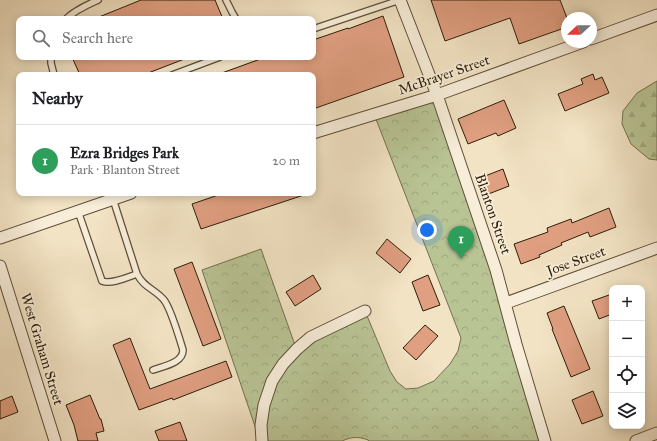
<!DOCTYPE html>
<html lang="en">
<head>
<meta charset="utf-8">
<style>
	:root { --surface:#fff; --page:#f2f2f2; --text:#202124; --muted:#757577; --line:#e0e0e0; --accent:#8f2418 }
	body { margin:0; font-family:"IM FELL Great Primer",serif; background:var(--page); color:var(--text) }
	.controls { position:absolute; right:12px; bottom:12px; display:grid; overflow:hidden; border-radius:8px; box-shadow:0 2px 10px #0003 }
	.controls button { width:36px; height:36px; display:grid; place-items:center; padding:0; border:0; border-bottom:1px solid var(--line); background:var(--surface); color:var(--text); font:20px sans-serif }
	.compass { position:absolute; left:561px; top:12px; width:36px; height:36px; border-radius:50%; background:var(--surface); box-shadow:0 2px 10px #0003; rotate:248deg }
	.you { position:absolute; left:427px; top:230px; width:14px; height:14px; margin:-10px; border:3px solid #fff; border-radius:50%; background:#1a73e8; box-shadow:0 0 0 6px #1a73e833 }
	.badge { display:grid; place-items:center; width:26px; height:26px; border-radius:50%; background:var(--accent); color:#fff; font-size:13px; font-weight:700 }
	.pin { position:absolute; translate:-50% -33px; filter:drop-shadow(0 1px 2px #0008) }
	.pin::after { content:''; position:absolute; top:21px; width:14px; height:12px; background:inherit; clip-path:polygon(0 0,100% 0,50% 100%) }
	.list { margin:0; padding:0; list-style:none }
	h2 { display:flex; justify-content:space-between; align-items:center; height:52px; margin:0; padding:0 16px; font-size:17px }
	h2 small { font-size:13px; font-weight:400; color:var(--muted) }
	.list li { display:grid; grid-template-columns:26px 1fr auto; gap:12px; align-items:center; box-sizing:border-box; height:72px; padding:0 16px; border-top:1px solid var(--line) }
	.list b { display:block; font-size:15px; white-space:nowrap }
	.list p { margin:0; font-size:13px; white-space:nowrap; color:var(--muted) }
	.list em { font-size:13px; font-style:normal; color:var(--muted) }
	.icon { flex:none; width:22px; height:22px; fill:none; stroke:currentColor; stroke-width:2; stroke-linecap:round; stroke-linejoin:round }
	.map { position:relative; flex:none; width:657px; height:441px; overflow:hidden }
	.search { position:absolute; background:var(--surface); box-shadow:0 2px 10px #0003; left:16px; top:16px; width:300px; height:44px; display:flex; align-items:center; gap:10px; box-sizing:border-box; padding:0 14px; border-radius:8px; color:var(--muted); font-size:15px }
	.panel { position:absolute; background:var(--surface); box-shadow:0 2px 10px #0003; left:16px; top:72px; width:300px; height:124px; border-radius:8px }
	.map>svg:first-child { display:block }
	.forest { fill:url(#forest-firs); stroke:#73714e }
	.park { fill:url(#park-crowns); stroke:#73714e }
	.building { fill:#e09f81; stroke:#2d1e08 }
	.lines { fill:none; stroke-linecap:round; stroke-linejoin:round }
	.service-casing { stroke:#5e4f37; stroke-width:8 }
	.minor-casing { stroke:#5e4f37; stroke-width:13 }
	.service { stroke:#f7edd9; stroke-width:5.5 }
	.minor { stroke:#f7edd9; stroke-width:11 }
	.labels { text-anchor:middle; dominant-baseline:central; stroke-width:3.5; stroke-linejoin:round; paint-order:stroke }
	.street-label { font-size:14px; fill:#2d1e08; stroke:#f7edd9 }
</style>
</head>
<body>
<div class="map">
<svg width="657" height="441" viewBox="0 0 657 441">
	<defs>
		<pattern id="forest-firs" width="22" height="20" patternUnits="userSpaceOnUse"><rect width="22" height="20" fill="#b9c495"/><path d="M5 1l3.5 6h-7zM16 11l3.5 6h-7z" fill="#9fa87f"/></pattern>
		<pattern id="park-crowns" width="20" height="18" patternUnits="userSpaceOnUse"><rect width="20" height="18" fill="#b9c495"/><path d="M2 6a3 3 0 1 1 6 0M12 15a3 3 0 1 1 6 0" fill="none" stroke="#9fa87f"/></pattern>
	</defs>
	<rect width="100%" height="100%" fill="#f2e3c4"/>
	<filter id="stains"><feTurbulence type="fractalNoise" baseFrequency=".005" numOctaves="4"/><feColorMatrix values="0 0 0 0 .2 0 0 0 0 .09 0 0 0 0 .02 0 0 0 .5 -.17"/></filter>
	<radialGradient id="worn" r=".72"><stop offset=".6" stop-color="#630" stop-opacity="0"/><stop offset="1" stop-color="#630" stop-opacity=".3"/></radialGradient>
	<path class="forest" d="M657,81v79l-8,-1 -18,-15 -9,-20 1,-13 14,-18z"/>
	<path class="park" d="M437,95l108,346h-176l-1,-1c-10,-4 -17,-3 -26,1h-82l-58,-171 59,-21 35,99 69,-37 25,60 7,11 9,7 12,-1 16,-7 16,-17 8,-13 3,-13 -87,-224z"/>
	<path class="building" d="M141,0h74l8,19h-129z
		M431,0h129l7,18v9l-48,17 -9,-26 -65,23z
		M383,16l21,61 -91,32v-34h-94v-1l47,-17h47v-17l35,-12v1z
		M72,57h114l1,1 -44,17h-63z
		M593,74l2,6 7,-3 7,16 -44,18 -7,-17 25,-10 -2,-5z
		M504,100l12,28 -18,8 -2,-3 -28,11 -10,-25z
		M503,169l6,17 -23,9 -6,-17z
		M224,193h80v2l-103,34 -9,-25z
		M609,208l7,19 -26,10 -2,-5 -27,11 1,2 -23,10 1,2 -19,7 -7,-20 34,-12 -1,-4 24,-9 1,4z
		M387,239l24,20 -11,14 -24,-20z
		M192,262l29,77 -18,7 -29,-77z
		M313,275l8,14 -26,17 -9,-14z
		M428,275l12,30 -17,6 -11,-29z
		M612,294v20l-13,5 -7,-18z
		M564,306l26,63 -19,8 -19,-48h1l-6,-16z
		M425,325l13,11 -22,24 -13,-12z
		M130,338l20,51 76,-28 6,16 -59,23 -1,-2 -33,12 -26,-65z
		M593,391l10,25 -21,8 -10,-24z
		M90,395l10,24h1l3,12 -8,2 2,8h-20l-4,-16 -8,-20z
		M12,396l6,16 -18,7v-18z
		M180,422l7,19h-28l-4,-10z"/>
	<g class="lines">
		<defs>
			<path id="service" d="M226,0l6,12 4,7
				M66,19c9,-9 21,-14 32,-19
				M313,29l87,-29
				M51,57v6l3,12
				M172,75l48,-18
				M78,211l24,70c9,4 26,-4 35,-7l-24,-75
				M137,274c7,14 18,15 27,26 7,9 15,37 19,50 0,13 -19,16 -30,20"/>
			<path id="minor" d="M400,0l37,95 59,175 20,74 29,97
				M591,39l66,-24
				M313,133l124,-38 146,-53
				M0,238l131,-45
				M0,266l55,175
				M506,303l151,-55
				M262,441l-1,-16 3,-20 8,-24 11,-17 14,-15 14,-12 54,-26
				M636,441l21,-8"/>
		</defs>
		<use href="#service" class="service-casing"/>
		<use href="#minor" class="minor-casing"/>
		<use href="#service" class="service"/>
		<use href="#minor" class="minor"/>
	</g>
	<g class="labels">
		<g class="street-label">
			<text transform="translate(444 75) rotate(-19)">McBrayer Street</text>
			<text transform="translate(493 214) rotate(71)">Blanton Street</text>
			<text transform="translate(576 261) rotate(-20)">Jose Street</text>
			<text transform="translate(42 349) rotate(73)">West Graham Street</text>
		</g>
	</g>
	<rect width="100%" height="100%" filter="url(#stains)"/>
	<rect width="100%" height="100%" fill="url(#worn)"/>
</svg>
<div class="controls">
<button>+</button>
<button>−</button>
<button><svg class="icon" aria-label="locate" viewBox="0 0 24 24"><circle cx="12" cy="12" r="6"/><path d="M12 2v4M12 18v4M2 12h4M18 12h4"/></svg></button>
<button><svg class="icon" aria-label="layers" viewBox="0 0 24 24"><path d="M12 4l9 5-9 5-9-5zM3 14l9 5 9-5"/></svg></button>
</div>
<svg class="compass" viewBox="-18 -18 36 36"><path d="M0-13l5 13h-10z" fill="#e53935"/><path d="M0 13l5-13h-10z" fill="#757577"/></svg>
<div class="you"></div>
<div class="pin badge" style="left:461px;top:259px;background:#2e9e5b">1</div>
<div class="search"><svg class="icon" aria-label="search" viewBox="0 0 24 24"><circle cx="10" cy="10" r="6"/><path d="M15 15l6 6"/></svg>Search here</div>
<section class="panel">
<h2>Nearby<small></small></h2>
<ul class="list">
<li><span class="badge" style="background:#2e9e5b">1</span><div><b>Ezra Bridges Park</b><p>Park · Blanton Street</p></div><em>20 m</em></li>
</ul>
</section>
</div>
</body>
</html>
